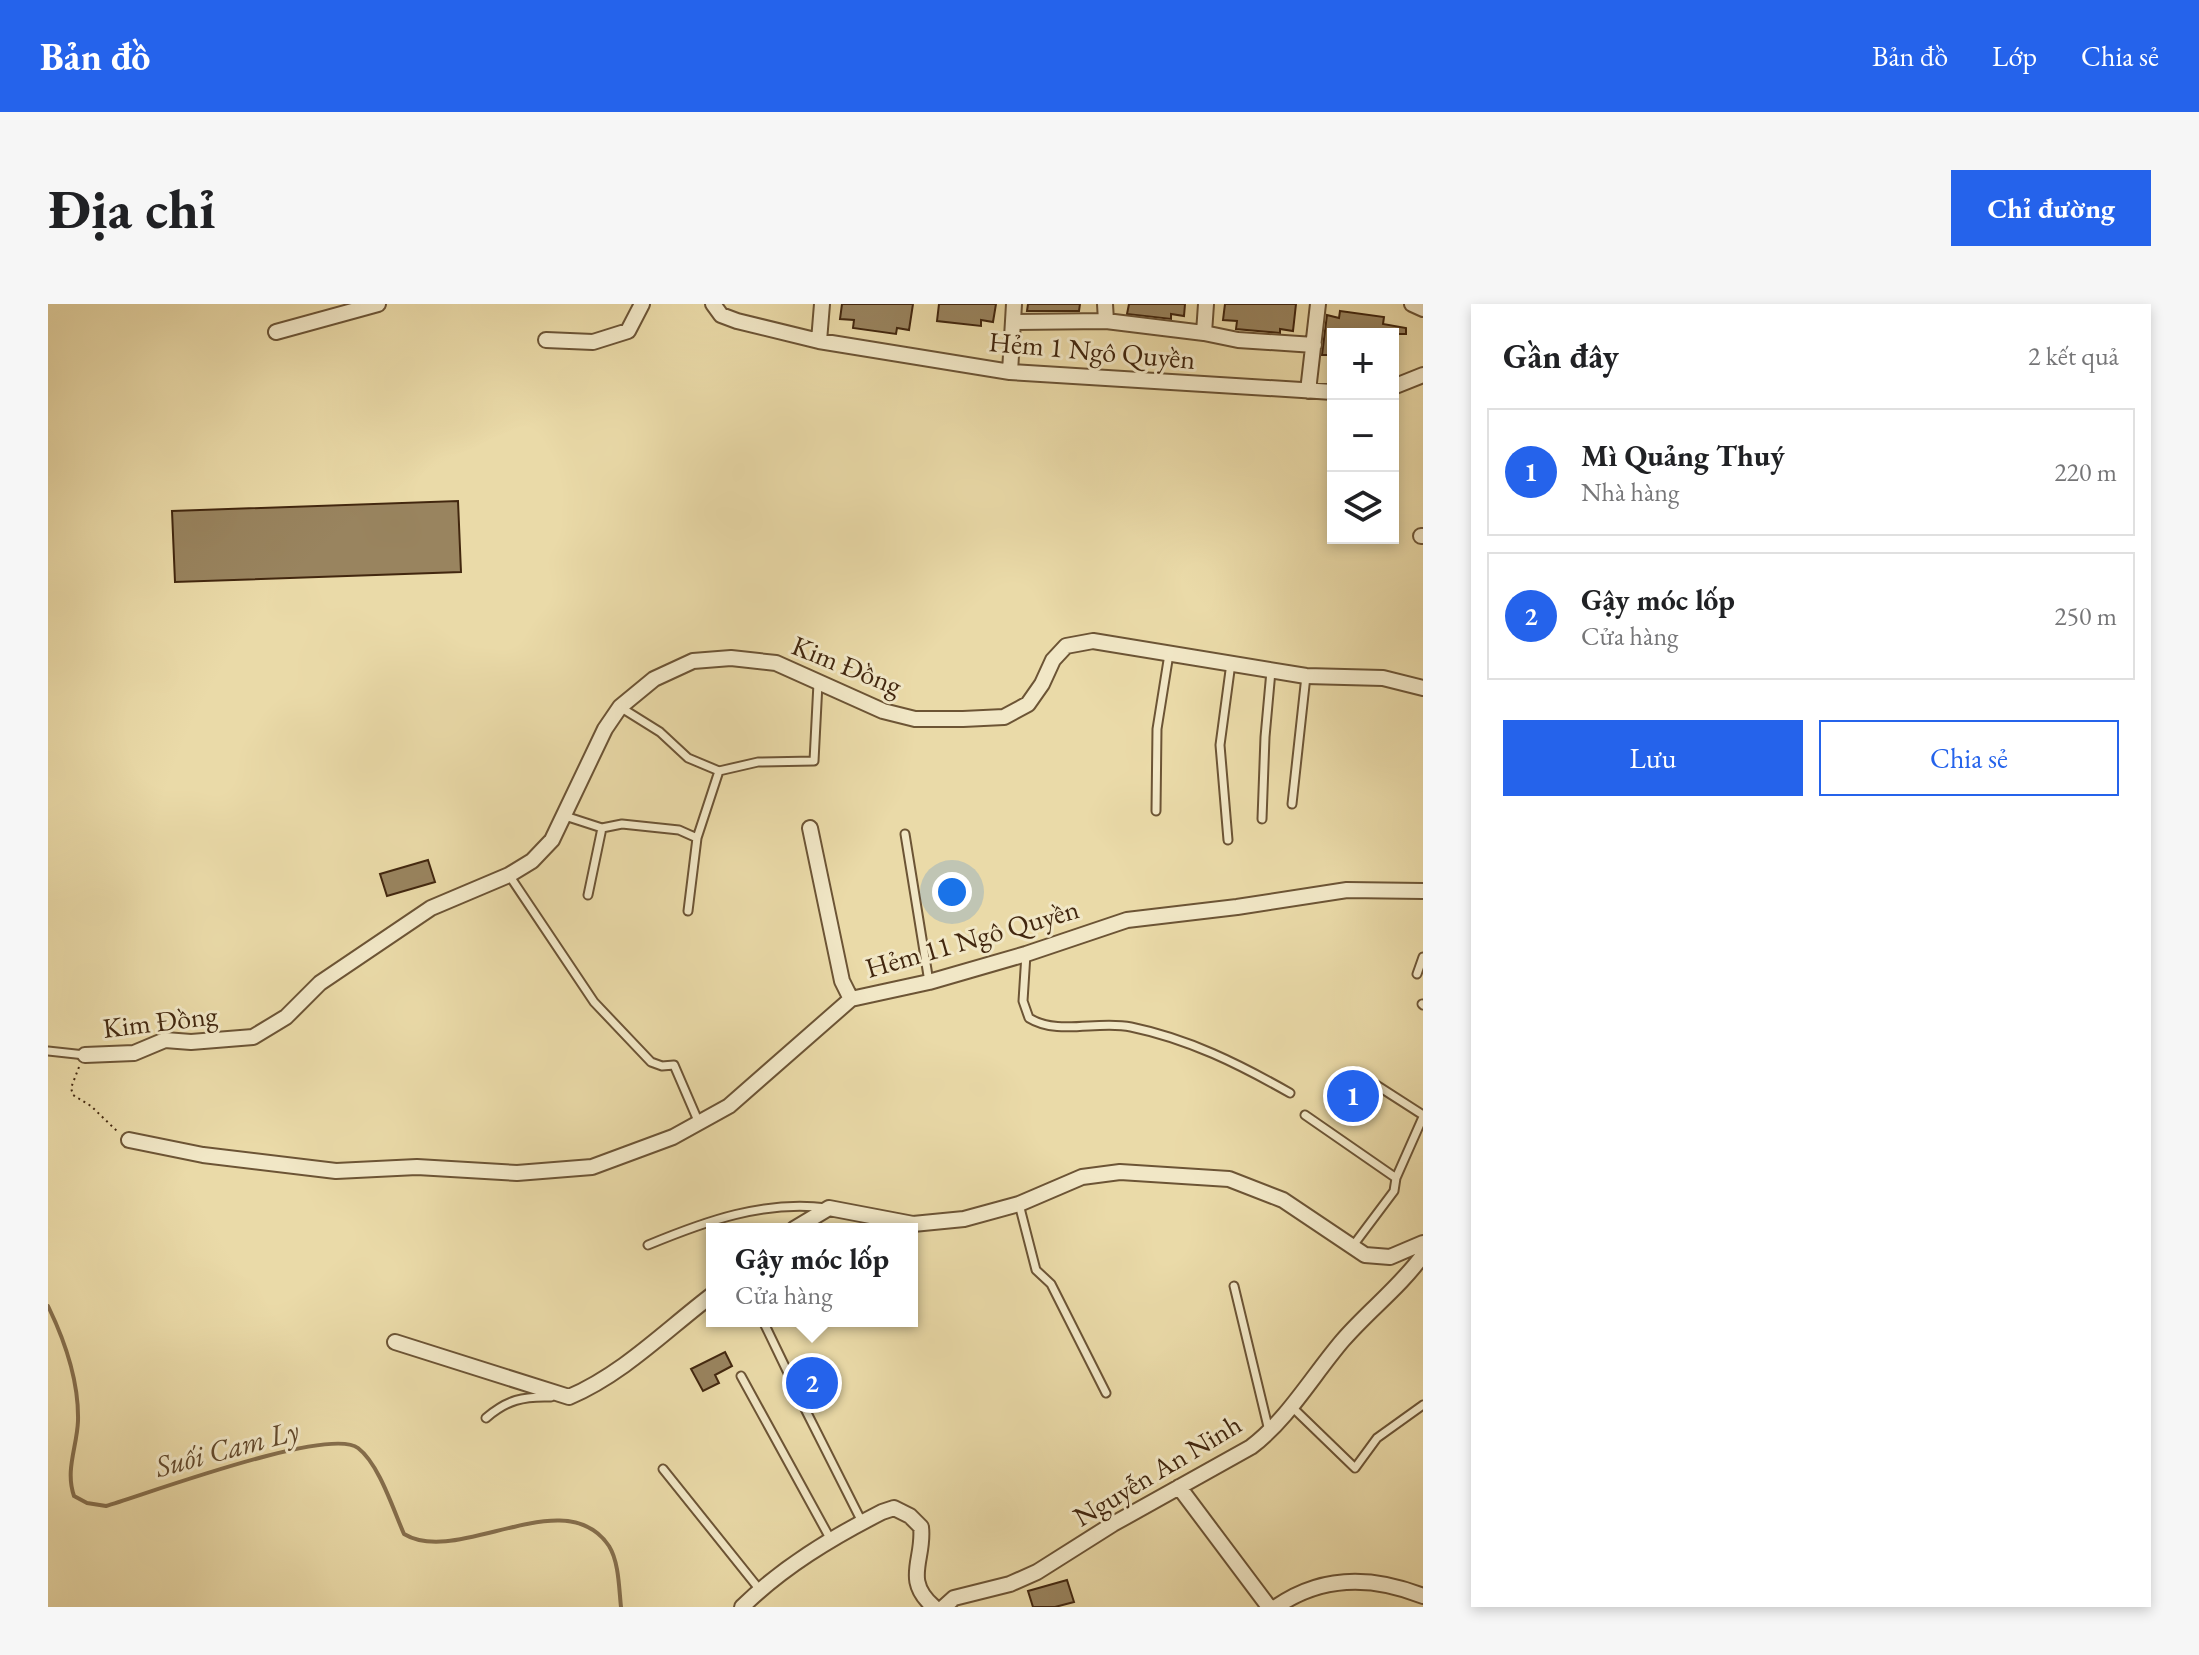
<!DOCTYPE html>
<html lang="vi">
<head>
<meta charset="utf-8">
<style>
	:root { --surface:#fff; --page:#f6f6f6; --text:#202124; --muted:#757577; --line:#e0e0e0; --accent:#2563eb }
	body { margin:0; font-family:"EB Garamond",serif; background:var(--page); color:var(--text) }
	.controls { position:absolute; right:24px; top:24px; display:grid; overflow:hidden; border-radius:0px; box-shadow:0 4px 12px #0003 }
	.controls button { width:72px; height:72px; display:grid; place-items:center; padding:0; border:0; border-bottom:2px solid var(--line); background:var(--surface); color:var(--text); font:40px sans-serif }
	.you { position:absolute; left:904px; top:588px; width:28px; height:28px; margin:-20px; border:6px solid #fff; border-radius:50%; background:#1a73e8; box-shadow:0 0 0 12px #1a73e833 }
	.badge { display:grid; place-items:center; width:52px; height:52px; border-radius:50%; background:var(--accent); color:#fff; font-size:26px; font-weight:700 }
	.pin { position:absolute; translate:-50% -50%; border:4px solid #fff; box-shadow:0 2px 8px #0006 }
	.popup { position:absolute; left:658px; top:919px; width:212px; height:104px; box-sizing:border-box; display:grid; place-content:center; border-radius:0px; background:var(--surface); filter:drop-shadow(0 2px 6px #0005); font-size:26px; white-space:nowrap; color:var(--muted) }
	.popup b { font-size:30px; color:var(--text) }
	.popup::after { content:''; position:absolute; left:50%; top:100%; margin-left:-16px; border:16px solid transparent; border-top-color:var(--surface) }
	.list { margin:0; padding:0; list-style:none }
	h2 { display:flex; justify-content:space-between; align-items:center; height:104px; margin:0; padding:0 32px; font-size:34px }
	h2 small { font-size:26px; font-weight:400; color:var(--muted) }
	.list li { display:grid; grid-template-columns:52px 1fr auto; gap:24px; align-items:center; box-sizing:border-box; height:128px; margin:0 16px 16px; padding:0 16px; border:2px solid var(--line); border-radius:0px }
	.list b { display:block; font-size:30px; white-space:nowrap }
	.list p { margin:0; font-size:26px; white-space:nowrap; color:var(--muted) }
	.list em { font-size:26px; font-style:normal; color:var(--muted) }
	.actions { display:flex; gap:16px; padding:24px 32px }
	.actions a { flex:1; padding:18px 0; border:2px solid var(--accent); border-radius:0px; text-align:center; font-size:28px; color:var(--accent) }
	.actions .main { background:var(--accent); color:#fff }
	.icon { flex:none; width:44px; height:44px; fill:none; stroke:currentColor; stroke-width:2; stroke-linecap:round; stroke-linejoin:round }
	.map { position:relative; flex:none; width:1375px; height:1303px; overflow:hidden; border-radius:0px }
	header { display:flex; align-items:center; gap:48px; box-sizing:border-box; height:112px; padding:0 40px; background:var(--accent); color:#fff }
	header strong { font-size:38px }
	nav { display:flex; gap:44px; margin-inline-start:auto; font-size:28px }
	.intro { display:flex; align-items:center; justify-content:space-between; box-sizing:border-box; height:192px; padding:0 48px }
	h1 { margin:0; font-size:56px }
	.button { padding:20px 36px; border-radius:0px; background:var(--accent); color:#fff; font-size:28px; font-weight:700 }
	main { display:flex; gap:48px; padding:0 48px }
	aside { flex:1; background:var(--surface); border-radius:0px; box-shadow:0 4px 12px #0003 }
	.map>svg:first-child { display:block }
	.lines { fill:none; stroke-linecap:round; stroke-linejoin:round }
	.stream { stroke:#856e4c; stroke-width:4 }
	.building { fill:#99845f; stroke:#42270f; stroke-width:2 }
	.service-casing { stroke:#6c5435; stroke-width:11 }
	.minor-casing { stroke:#6c5435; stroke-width:18 }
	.path { stroke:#42270f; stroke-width:2; stroke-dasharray:2 4; stroke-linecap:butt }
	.service { stroke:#f1e7c6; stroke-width:7 }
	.minor { stroke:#f1e7c6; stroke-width:14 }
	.labels { text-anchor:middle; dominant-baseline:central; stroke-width:6; stroke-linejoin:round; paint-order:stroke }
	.street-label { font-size:28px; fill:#42270f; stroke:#f1e7c6 }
	.water-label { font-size:30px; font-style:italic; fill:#634a2d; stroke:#f1e7c6 }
</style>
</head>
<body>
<header>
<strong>Bản đồ</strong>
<nav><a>Bản đồ</a><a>Lớp</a><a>Chia sẻ</a></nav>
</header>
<div class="intro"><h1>Địa chỉ</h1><a class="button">Chỉ đường</a></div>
<main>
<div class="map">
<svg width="1375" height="1303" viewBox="0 0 1375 1303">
	<rect width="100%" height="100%" fill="#eadaa8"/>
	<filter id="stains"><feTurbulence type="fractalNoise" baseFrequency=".0025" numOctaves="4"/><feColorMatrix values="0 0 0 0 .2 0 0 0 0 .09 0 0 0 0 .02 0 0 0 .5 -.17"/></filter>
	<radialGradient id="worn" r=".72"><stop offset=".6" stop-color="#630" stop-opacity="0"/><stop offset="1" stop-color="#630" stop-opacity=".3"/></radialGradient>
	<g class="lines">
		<path class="stream" d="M0,1002c17,35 31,75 30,115 -1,26 -13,49 -4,75l13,7 19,3c41,-12 223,-80 252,-58 21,16 35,61 46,86 54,33 161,-54 205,12 10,16 10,43 12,61"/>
	</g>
	<path class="building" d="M794,0h71l-4,26 -12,-2 -1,6 -43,-6 1,-8 -14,-1z
		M891,0h57l-3,18 -12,-2v6l-44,-5z
		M980,0h52l-1,7h-52z
		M1081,0h56l-1,12 -13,-2v5l-44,-5z
		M1177,0h71l-3,27 -13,-2v4l-44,-4 1,-8 -14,-1z
		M1292,7l44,6 -1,7 23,4v6h-73v21h-11l5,-40 12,3z
		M410,197l3,71 -286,10 -3,-71z
		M380,556l7,22 -48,14 -7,-22z
		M677,1048l7,14 -17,9 4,8 -16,8 -12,-22z
		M1019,1276l7,22 -19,5h-22l-5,-16z"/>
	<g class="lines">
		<defs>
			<path id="service" d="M572,403l40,25 28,26 31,13 39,-9 56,-1 4,-78
				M1244,500l14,-128
				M1108,507l1,-82 12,-75
				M517,512l37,12 20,-4 57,6 18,8
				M1214,515l3,-82 6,-66
				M857,530l24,148
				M1180,536l-8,-95 11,-82
				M461,571l85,127 57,60 11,4 12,-1 25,58
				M540,591l14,-67
				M640,607l9,-73 22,-67
				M978,650l-3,47 6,17c29,18 69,2 102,9 58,12 108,37 159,66
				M1369,670l6,-17
				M1374,700l1,1
				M0,747l37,4
				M1308,768l67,43
				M1257,811l91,63
				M971,900l17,66 15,14 55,109
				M600,941c58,-24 116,-45 179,-37
				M1304,943l42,-56 2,-13 27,-61
				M1186,982l35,145
				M715,1017l27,56
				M693,1072l90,164
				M749,1089l65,129
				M1244,1103l63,61 22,-30 46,-33
				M438,1114c21,-18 37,-22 65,-21
				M615,1165l97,121"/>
			<path id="minor" d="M665,0l8,11 16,6 82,20 191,31 323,20
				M1057,0l1,17
				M1364,0l11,5
				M967,18l91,-1 98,12 34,7 76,5
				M228,28l102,-28
				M1156,29l2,-29
				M498,36l47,2 35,-11 14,-27
				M771,37l3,-37
				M962,68l4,-68
				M1345,83l30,-12
				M1260,87l10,-87
				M1373,232h2
				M762,524l32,153 9,18
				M37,751l49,-2 31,-13 26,2 62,-5 33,-20 34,-34 111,-75 78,-33 23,-14 20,-21 53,-111 15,-22 34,-28 39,-18 38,-3 45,5 107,48 32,8h48l41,-2 24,-13 14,-20 11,-24 13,-14 27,-5 213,35 77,2 40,10
				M81,836l74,15 133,16 81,-4 100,6 75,-6 81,-30 56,-31 122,-107 78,-17 97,-28 101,-34 110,-13 110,-17 76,1
				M746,925l35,-21 84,16 51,-5 55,-15 63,-27 38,-5 109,7 54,21 82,55 25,2 33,-14
				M347,1038l174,55c54,-23 97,-67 143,-102
				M1131,1183l90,120
				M694,1303c41,-40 89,-69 140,-95l12,-4 16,8 11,11c4,32 -19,53 13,80
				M896,1303l10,-9 56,-14 27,-12 76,-48 138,-77c37,-28 62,-72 92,-107 26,-30 57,-53 80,-85
				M1228,1303c46,-32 97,-31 147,-11"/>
		</defs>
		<use href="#service" class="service-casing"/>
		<use href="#minor" class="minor-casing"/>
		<path class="path" d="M31,763l-8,21 2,7 18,11 28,27"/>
		<use href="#service" class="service"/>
		<use href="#minor" class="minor"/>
	</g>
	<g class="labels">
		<g class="street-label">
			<text transform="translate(1044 46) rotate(5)">Hẻm 1 Ngô Quyền</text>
			<text transform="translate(799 361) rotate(22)">Kim Đồng</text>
			<text transform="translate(924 634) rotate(-16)">Hẻm 11 Ngô Quyền</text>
			<text transform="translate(112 717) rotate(-7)">Kim Đồng</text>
			<text transform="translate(1109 1166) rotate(-31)">Nguyễn An Ninh</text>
		</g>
		<g class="water-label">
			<text transform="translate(179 1144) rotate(-15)">Suối Cam Ly</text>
		</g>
	</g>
	<rect width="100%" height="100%" filter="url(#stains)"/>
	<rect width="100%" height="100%" fill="url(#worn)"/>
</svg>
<div class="controls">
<button>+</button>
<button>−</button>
<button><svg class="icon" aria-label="layers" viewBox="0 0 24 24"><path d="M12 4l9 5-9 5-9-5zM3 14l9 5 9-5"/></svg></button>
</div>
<div class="you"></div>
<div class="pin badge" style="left:1305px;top:792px">1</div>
<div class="pin badge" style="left:764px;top:1079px">2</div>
<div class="popup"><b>Gậy móc lốp</b>Cửa hàng</div>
</div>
<aside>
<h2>Gần đây<small>2 kết quả</small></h2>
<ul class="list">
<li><span class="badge">1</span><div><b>Mì Quảng Thuý</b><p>Nhà hàng</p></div><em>220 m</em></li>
<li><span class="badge">2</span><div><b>Gậy móc lốp</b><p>Cửa hàng</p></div><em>250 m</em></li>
</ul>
<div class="actions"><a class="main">Lưu</a><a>Chia sẻ</a></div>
</aside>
</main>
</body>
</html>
